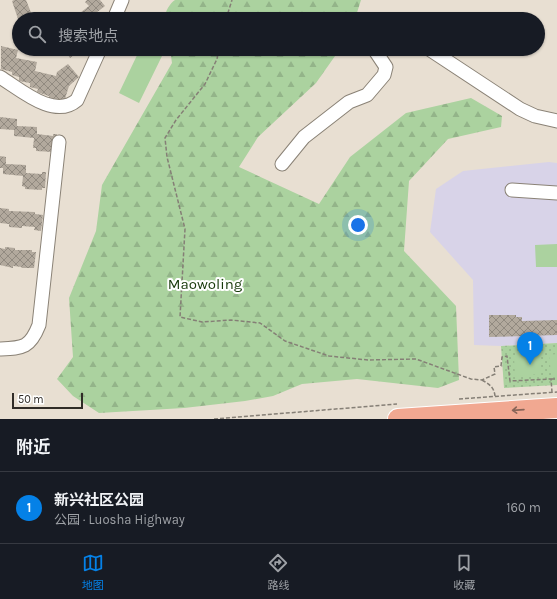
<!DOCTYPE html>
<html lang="zh">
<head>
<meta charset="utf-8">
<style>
	:root { --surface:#171b24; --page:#20242c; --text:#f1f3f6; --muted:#9ea1a6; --line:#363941; --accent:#0581e7 }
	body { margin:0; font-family:Karla,"Noto Sans SC",sans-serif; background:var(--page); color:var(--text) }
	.scale { position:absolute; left:12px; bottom:10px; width:71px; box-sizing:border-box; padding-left:4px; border:2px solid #302c27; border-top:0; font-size:11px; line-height:14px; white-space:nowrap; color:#302c27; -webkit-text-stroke:3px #fff; paint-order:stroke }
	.you { position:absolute; left:358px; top:225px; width:14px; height:14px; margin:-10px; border:3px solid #fff; border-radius:50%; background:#1a73e8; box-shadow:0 0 0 6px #1a73e833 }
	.badge { display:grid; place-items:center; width:26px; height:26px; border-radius:50%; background:var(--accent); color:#fff; font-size:13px; font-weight:700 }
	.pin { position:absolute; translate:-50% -33px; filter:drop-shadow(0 1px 2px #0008) }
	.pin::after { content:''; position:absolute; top:21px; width:14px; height:12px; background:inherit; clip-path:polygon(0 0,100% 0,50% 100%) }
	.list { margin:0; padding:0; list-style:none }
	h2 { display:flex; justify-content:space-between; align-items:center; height:52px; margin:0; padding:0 16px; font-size:17px }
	h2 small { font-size:13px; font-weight:400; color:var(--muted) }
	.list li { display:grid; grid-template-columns:26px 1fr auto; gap:12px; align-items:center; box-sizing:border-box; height:72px; padding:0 16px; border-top:1px solid var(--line) }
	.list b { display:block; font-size:15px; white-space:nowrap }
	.list p { margin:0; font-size:13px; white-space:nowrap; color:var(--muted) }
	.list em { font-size:13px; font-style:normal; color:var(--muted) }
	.icon { flex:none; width:22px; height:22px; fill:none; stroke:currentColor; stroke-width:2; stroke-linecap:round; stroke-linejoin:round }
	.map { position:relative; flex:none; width:557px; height:419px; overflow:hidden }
	.search { position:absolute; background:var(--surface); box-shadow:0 1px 3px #0004; left:12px; right:12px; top:12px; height:44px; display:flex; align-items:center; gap:10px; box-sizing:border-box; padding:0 14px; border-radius:22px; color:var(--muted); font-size:15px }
	.sheet { height:124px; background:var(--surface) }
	nav { display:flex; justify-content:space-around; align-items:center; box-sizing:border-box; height:56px; border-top:1px solid var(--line); background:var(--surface); font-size:11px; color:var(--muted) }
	nav a { display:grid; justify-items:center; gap:2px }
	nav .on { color:var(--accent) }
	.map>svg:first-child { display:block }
	.industrial { fill:#d8d3e8 }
	.forest { fill:url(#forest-firs) }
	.park { fill:url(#park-dots) }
	.pitch { fill:#abd29f }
	.building { fill:url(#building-cross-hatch) }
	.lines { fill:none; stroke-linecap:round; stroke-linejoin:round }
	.minor-casing { stroke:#8a8276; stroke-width:15 }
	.highway-casing { stroke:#fff; stroke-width:22 }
	.path { stroke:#857f76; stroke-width:1.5; stroke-dasharray:4 2; stroke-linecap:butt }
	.minor { stroke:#fff; stroke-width:13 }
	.highway { stroke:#f1a891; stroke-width:20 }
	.oneway { stroke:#876457 }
	.labels { text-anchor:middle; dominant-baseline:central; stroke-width:4; stroke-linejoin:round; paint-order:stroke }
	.park-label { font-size:15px; fill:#17390a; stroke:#fff }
</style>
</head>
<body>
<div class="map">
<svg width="557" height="419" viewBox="0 0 557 419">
	<defs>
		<pattern id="forest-firs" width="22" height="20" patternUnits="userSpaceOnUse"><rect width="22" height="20" fill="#abd29f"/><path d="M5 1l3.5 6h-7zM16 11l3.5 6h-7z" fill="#93b489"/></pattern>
		<pattern id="park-dots" width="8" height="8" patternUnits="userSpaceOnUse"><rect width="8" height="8" fill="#abd29f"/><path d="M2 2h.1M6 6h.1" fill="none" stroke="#93b489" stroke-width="1.8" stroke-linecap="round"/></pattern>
		<pattern id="building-cross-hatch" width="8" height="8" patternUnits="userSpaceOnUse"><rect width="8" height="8" fill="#b2a99d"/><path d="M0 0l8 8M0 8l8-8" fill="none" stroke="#918a80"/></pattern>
	</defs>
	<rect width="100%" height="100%" fill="#e8dfd2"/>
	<path class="industrial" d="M549,162l8,1v180l-56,3 -27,-1 -1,-65 -43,-48 6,-43 27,-18z"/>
	<path class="forest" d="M175,0h186l-6,19h-190c-1,-6 5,-16 10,-19z
		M170,49h170l-24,34 -58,54 -19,30 80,37 31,-47 56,-44 65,-15 31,18 -1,11 -53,12 -39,42 -5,70 52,55 3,74 -21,8 -81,-9 -55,5 -29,12 -28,5 -61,7 -85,5 -26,-17 -16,-17 16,-22 -4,-59 27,-67 6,-46 70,-122z"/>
	<path class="park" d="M557,343v42l-53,3 -3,-42z"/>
	<path class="pitch" d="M140,49h8l14,7 -23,47 -20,-10z
		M557,244v23h-21l-1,-22z
		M557,354v20h-6l-2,-19z
		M539,355l2,19 -26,2 -1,-19z"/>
	<path class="building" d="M14,0h12l6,15 -14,4 -6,-18z
		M87,0h13l5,6 -9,7 3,4 -2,2h-19l-2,-3 13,-10 -4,-4z
		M1,46l17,4 -2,8 21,4 -2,9 21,5 1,-4 11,-8 11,13 -10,9 -5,16 -15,-4v-2l-12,-4 1,-3 -8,-2v-4l-11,-2v-4l-7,-2v-3l-11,-3z
		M64,49h17l-11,9z
		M0,117l17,2v7l20,1v7l16,2v-2h4l-2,16 -2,2 -17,-1v-3h-3l1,-10 -20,-2v-6l-14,-1z
		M0,156l6,1v7l20,1v8l16,1v-2h4l-1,16h-3v2l-17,-1v-2l-3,-1 1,-10 -20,-2v-6h-3z
		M0,208l9,1v2l26,1v2l8,1 -2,16 -7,-1 1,-3 -13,-1v2l-13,-1v-3l-9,-1z
		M5,247l10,1v2h17v2h4l-2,16h-13l1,-1 -9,-1v2l-13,-3v-17l5,1z
		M489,315h27v2h6v4l35,-1v15l-68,2z"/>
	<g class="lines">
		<defs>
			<path id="minor" d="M114,19l8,-19
				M429,49l91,60 15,7 22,5
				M0,77c20,12 54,43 77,23l23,-51
				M282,164l22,-27 45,-35 18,-7 17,-20 2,-8 -12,-18
				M512,190l45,3
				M0,349c23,-1 30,-1 39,-24l20,-183"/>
			<path id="highway" d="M398,419l159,-11"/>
		</defs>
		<use href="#minor" class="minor-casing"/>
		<use href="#highway" class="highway-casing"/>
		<path class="path" d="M226,19l6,-19
			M219,49l-2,10 -12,25 -29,36 -11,18 2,19 18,72 -5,88 22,5 29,-2 29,3 25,18 44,15 39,4 48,-1 55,20 11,1 13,-6 -1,-7 7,-1 1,-9 5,-1 3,25 41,-2 1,13
			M551,379h6
			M482,380c7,4 12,7 13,16
			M459,399l98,-7
			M214,419l183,-15"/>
		<use href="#minor" class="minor"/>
		<use href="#highway" class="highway"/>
	</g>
	<defs><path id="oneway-shaft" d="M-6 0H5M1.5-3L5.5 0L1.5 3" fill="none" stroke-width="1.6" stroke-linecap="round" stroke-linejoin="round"/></defs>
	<use class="oneway" href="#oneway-shaft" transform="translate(518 410) rotate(176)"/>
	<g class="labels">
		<g class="park-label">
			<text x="205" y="284">Maowoling</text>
		</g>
	</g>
</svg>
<div class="scale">50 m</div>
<div class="you"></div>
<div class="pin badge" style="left:530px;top:365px">1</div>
<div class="search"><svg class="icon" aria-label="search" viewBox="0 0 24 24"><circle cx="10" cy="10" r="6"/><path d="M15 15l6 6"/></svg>搜索地点</div>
</div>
<section class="sheet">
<h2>附近<small></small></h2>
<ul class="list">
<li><span class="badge">1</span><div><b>新兴社区公园</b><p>公园 · Luosha Highway</p></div><em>160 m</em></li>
</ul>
</section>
<nav>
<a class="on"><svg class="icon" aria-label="map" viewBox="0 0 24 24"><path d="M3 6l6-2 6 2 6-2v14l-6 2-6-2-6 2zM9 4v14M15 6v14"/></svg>地图</a>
<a><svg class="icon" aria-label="directions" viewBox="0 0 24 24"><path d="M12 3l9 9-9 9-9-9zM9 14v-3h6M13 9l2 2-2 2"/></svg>路线</a>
<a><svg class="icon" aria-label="saved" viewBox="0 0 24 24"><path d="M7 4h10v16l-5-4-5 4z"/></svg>收藏</a>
</nav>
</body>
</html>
